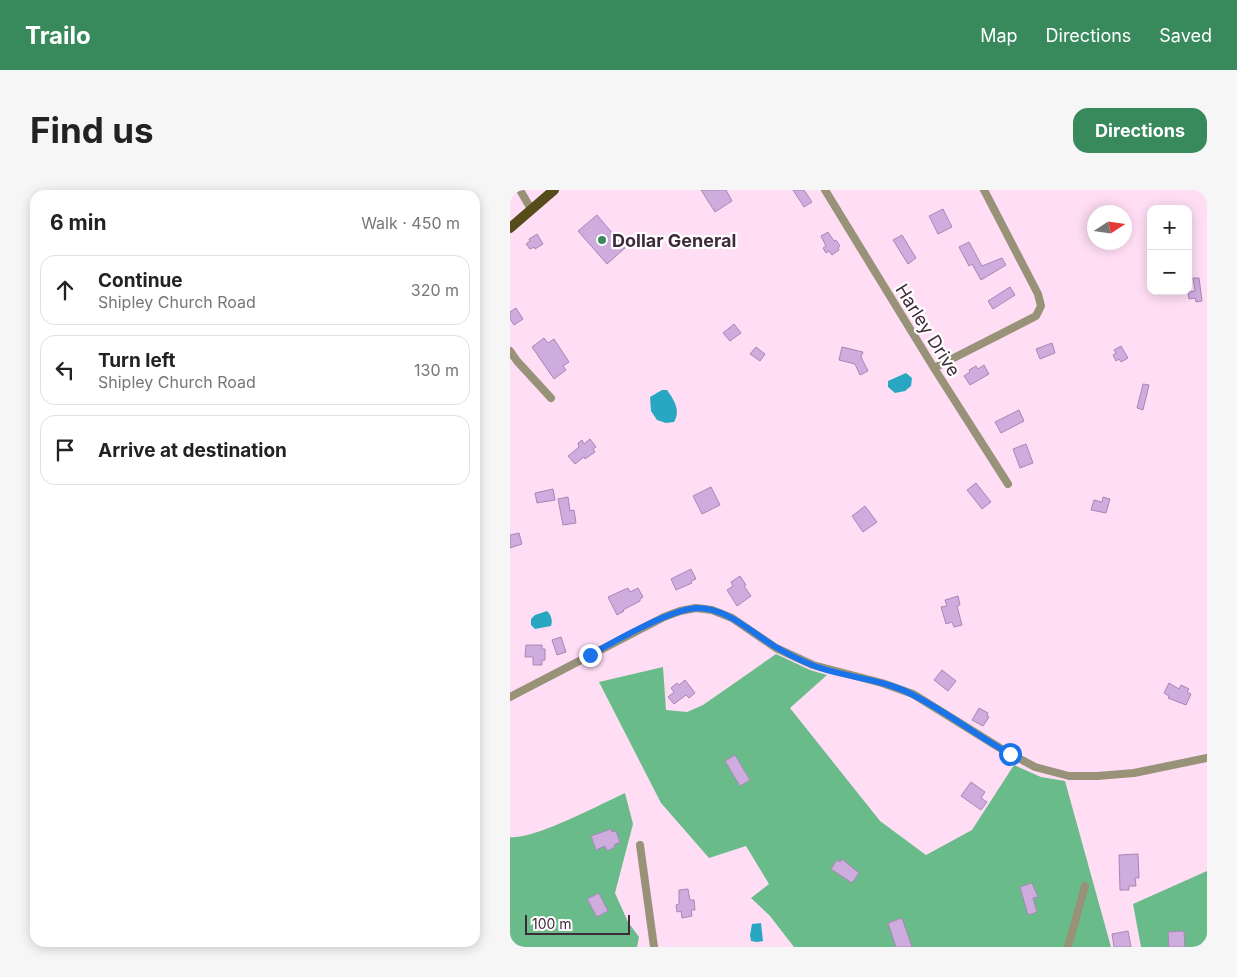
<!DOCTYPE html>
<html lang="en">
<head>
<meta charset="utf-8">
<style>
	:root { --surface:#fff; --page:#f6f6f6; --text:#222; --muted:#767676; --line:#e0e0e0; --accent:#388a5c }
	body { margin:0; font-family:Inter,sans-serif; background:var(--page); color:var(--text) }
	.controls { position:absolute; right:15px; top:15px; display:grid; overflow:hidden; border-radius:10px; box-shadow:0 2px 12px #0003 }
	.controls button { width:45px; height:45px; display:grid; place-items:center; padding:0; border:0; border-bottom:1px solid var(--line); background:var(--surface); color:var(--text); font:25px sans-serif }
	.compass { position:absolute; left:577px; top:15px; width:45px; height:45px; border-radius:50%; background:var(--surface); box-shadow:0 2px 12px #0003; rotate:78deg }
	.scale { position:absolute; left:15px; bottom:12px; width:105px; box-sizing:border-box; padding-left:5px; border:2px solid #3f2a3a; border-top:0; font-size:14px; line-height:18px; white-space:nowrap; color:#3f2a3a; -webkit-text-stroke:4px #fff; paint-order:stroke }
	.stop { position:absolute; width:15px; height:15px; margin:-11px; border:4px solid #1a73e8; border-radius:50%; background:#fff }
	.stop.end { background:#1a73e8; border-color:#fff; box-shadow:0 1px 5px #0008 }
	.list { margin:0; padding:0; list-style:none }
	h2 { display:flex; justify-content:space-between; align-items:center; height:65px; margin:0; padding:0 20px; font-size:21px }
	h2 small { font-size:16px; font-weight:400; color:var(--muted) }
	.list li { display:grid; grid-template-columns:32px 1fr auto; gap:15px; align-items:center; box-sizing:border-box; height:70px; margin:0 10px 10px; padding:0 10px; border:1px solid var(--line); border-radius:15px }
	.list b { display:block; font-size:19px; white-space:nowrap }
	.list p { margin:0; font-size:16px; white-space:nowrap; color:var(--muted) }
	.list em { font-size:16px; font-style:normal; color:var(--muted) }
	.icon { flex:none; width:28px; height:28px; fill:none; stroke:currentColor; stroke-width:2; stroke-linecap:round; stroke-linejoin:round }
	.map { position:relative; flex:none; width:697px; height:757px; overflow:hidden; border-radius:15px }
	header { display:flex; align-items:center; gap:30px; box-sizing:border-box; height:70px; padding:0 25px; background:var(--accent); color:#fff }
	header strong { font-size:24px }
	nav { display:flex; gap:28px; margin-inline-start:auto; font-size:18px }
	.intro { display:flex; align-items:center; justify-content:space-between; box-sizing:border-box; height:120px; padding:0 30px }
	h1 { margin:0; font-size:35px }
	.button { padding:12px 22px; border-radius:15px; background:var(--accent); color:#fff; font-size:18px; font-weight:700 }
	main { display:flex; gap:30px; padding:0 30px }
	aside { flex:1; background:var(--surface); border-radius:15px; box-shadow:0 2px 12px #0003 }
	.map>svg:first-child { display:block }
	.forest { fill:#69bc89 }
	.water { fill:#27a7c2 }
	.building { fill:#cfacde; stroke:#a886b6 }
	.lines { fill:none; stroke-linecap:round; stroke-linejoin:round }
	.minor { stroke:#989279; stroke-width:8 }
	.major { stroke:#564b1b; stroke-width:10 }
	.route { stroke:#1a73e8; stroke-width:6 }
	.poi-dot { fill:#388a5c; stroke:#fff; stroke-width:2 }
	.labels { text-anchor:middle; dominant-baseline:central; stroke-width:4.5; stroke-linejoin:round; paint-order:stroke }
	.poi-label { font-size:18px; font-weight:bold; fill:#3f2a3a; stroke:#fff; text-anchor:start }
	.street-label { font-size:18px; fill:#3f2a3a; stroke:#fff }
</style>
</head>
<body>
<header>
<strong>Trailo</strong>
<nav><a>Map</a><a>Directions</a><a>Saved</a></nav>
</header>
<div class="intro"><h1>Find us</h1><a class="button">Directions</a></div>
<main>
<aside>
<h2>6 min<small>Walk · 450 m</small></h2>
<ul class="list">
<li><svg class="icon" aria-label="ahead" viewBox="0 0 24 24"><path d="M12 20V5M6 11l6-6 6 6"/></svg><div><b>Continue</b><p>Shipley Church Road</p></div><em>320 m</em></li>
<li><svg class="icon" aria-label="left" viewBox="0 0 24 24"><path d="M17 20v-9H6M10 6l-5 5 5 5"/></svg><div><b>Turn left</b><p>Shipley Church Road</p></div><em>130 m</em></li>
<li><svg class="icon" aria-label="arrive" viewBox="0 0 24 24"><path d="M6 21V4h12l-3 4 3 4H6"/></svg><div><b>Arrive at destination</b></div></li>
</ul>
</aside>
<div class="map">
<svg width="697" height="757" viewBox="0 0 697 757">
	<rect width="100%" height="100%" fill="#feddf5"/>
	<path class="forest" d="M266,464l34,16 17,5 -37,33 90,113 46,34 46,-25 42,-65 27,12 24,4 46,166h-317l-24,-31 -19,-18 18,-14 -23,-38 -37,12 -48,-55 -62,-121 64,-15 3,43 21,2 16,-7z
		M115,603l8,31 -18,69 13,29 11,15 -2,10h-127v-110c24,3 91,-33 115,-44z
		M697,681v76h-66l-8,-43z"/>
	<path class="water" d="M396,183l6,5 -1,8 -6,5 -10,2 -7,-6v-6z
		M152,200h5c7,10 14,20 7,32l-8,1 -9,-3 -6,-9 -1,-14z
		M37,421c4,4 6,9 4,15l-16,3 -4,-4v-6l4,-4z
		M251,733l2,18 -6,1 -6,-1 -1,-6 2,-11z"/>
	<path class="building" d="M191,0h25l6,11 -17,11z
		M283,0h11l8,12 -8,5z
		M433,19l9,18 -14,7 -9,-18z
		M87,25l28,33 -18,16 -29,-33z
		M318,42l6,9 2,-1 4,6 -2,2 1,2 -7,5 -3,-4 -3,2 -3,-5 3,-2 -5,-10z
		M27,44l6,10 -8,5 -1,-2 -4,2 -4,-5 4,-3 -1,-2z
		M392,45l14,23 -8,6 -15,-24z
		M459,52l13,24 20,-8 4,7 -25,15 -9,-16 -3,2 -10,-19z
		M683,88h6l3,23 -6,1 -1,-4 -6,1 -1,-7 7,-1z
		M500,97l5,8 -22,14 -5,-8z
		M6,118l7,11 -9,6 -4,-6v-7z
		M224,134l7,9 -11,8 -7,-8z
		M34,148l4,5 6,-4 15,23 -6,4 3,4 -12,9 -22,-32z
		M542,153l3,10 -15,6 -4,-10z
		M611,156l7,12 -7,4 -2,-3 -3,2 -3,-6 3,-2 -2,-3z
		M246,157l9,7 -5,7 -10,-7z
		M332,157l21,5 -2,5 7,14 -8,4 -5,-11 -16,-4z
		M474,175l5,9 -19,11 -6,-9 6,-4 -1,-2 7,-4 2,3z
		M633,194l6,1 -6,25 -6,-2z
		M509,220l5,11 -23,12 -6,-11z
		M80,249l6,8 -3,2 2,3 -10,7 -1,-2 -9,7 -7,-8 11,-9 -1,-4 4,-3 2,4z
		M516,254l7,19 -13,5 -7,-19z
		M466,293l15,19 -9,7 -15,-19z
		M201,297l9,18 -18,9 -9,-18z
		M43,299l2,11 -18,3 -2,-10z
		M58,307l2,14 4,-1 2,13 -13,2 -5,-26z
		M593,307l7,2 -4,14 -15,-3 3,-10 8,2z
		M355,316l12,16 -14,10 -11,-16z
		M9,343l3,11 -12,4v-13z
		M181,379l5,10 -5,2 1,2 -16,7 -5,-11z
		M230,386l6,9 -2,1 7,10 -14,10 -10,-16 6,-4 -2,-4z
		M118,398l2,4 8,-4 5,9 -3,2v2l-17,9 1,1 -7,4 -9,-18z
		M448,406l2,9 -3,1 5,19 -8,2 -2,-5 -6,2 -5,-17 6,-1 -2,-6z
		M51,447l5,15 -9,3 -5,-15z
		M16,455h16v4h3v11h-3v5h-9v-8h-8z
		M432,480l14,11 -8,10 -14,-11z
		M175,490l10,13 -6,5 -3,-3 -12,9 -6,-7 6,-5 -3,-4 6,-5 2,2z
		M659,493l10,6 2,-4 8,4 -2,3 4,2 -5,11 -18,-7 1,-2 -5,-3z
		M469,518l9,5 -1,3 2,1 -6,9 -11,-6z
		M225,565l15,25 -10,6 -15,-25z
		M461,592l14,10 -4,6 6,4 -6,8 -20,-14z
		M101,639l1,3 4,-1 4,11 -6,3 1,2 -8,4 -2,-5 -9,4 -5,-14z
		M628,664l1,24h-4l1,8h-7v4h-9l-1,-35z
		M332,669l17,14 -7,10 -21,-14 6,-9 3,2z
		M522,693l6,14 -5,1 4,14 -9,3 -8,-28z
		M178,699l2,11h4l1,10h-4l1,6 -10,2 -1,-7 -4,1 -1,-7 3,-1v-14z
		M89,703l9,18 -11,6 -10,-18z
		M392,728l10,29h-16l-8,-24z
		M618,741l3,16h-17l-2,-13z
		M674,741l1,16h-16l-1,-15z"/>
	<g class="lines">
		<path class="minor" d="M10,0l11,19
			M315,0l109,178 74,116
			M0,161l7,10 34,37
			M424,178l102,-52 5,-10 -3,-12 -54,-104
			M0,507l154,-80 16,-6 16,-3 16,2 20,8 44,30 37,17 69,18 31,11 87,54 35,19 34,9h28l37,-3 73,-15
			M130,655l14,102
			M558,757l17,-61"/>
		<path class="major" d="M0,38l44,-38"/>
	</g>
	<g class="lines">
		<path class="route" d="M80,465c25,-14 81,-46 107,-47 30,0 54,24 77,38 12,7 25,14 38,19 32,13 70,13 101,30 34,17 64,41 97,59"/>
	</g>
	<circle class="poi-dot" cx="92" cy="50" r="5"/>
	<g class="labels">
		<g class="poi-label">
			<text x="102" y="50">Dollar General</text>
		</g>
		<g class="street-label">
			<text transform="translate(418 140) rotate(58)">Harley Drive</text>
		</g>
	</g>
</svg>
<div class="controls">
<button>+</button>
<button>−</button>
</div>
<svg class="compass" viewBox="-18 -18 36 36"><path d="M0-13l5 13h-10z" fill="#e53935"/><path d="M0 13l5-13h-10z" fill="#767676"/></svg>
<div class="scale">100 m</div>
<div class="stop" style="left:500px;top:564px"></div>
<div class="stop end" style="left:80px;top:465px"></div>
</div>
</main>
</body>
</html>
